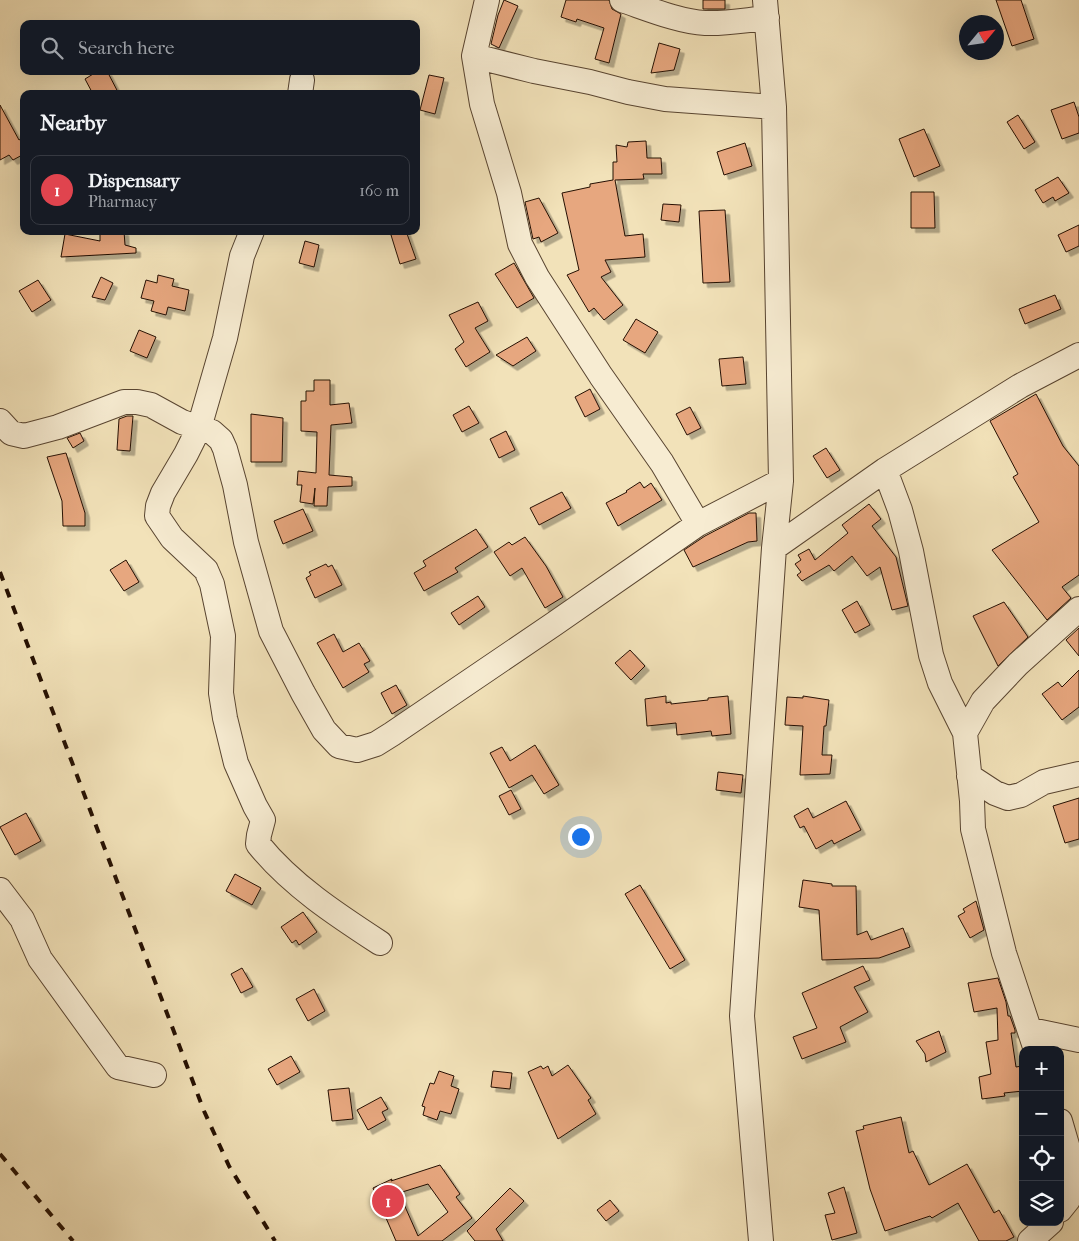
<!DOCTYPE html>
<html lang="en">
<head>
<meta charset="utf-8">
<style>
	:root { --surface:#171b24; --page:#20242c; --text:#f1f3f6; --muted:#9ea1a6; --line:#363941; --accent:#d93025 }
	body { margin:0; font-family:"IM FELL French Canon",serif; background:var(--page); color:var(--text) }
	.controls { position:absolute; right:15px; bottom:15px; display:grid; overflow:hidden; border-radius:10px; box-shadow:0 5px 20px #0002 }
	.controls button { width:45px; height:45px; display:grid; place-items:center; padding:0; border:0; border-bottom:1px solid var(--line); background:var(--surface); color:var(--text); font:25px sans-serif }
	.compass { position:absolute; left:959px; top:15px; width:45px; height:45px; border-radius:50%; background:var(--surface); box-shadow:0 5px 20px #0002; rotate:61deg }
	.you { position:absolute; left:580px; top:836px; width:18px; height:18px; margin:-12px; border:4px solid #fff; border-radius:50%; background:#1a73e8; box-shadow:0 0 0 8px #1a73e833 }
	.badge { display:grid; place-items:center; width:32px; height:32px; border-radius:50%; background:var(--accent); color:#fff; font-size:16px; font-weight:700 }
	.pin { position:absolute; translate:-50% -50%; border:2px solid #fff; box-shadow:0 1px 5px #0006 }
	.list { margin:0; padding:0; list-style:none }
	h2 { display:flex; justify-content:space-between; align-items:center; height:65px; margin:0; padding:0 20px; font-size:21px }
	h2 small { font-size:16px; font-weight:400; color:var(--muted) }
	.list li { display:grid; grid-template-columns:32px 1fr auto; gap:15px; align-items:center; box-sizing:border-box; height:70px; margin:0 10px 10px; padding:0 10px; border:1px solid var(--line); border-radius:10px }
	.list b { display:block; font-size:19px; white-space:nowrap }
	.list p { margin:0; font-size:16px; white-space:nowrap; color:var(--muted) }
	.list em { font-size:16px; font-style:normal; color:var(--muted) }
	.icon { flex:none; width:28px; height:28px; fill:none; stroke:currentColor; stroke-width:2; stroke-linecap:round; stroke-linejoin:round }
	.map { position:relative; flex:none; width:1079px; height:1241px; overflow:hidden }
	.search { position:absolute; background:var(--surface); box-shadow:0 5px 20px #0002; left:20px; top:20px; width:400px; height:55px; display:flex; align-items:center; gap:12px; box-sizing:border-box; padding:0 18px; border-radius:10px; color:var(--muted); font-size:19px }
	.panel { position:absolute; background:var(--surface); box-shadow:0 5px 20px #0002; left:20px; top:90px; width:400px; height:145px; border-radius:10px }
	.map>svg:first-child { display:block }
	.building { fill:#e7a77f; stroke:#251002; fill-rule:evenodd; filter:url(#shadow) }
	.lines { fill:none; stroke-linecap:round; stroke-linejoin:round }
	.minor-casing { stroke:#584430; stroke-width:26 }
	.minor { stroke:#f7ecd2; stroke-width:24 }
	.rail { stroke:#251002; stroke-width:4; stroke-dasharray:9 9; stroke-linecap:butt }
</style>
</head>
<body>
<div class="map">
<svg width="1079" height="1241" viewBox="0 0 1079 1241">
	<defs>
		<filter id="shadow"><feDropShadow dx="4.5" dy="4.5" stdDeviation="0" flood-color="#0004"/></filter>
	</defs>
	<rect width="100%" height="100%" fill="#f2e2b9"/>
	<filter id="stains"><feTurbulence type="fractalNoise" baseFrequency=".004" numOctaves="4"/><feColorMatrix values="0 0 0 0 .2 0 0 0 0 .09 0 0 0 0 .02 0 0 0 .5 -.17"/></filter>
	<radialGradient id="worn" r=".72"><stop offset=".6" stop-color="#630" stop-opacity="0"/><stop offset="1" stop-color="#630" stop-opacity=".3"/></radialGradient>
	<path class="building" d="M504,0l14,6 -19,42 -8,-4 7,-29z
		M566,0h43l3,9 9,5 -12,49 -14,-4 9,-31 -27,-9 -1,3 -15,-5z
		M703,0h22v9h-22z
		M996,0h25l13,39 -22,7z
		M659,43l21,6 -6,21 -23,3z
		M98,71h9l12,23h-26l-8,-15z
		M429,75l15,3 -9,36 -15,-4z
		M1074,102l5,15v16l-17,6 -11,-29z
		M0,105l19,35 5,-3v17l-11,6 -4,-5 -9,5z
		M1018,115l17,27 -11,7 -17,-27z
		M924,129l16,37 -26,11 -15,-38z
		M646,141l1,17h14l1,16h-19l1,5 -29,1 10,56 18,-2 2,23 -40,3 6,12 -10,5 22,28 -19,15 -10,-12 -5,4 -22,-37 12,-5 -17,-77 28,-6v-3l23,-4v-18h4l-1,-17 11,2 1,-5z
		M745,143l7,23 -28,9 -7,-23z
		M1058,177l11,16 -14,8 -2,-4 -10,6 -8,-13z
		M911,192h23l1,36h-24z
		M539,198l19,35 -17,9 -2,-5 -6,2 -8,-37z
		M663,204l18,1 -2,17 -18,-2z
		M725,210l5,72 -27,1 -4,-72z
		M1079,225v21l-13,6 -8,-17z
		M100,231h24l1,14 11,3v5l-75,4 4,-23 35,7z
		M403,231h3l10,28 -16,5 -9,-29z
		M305,241l14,4 -5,22 -15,-4z
		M514,263l20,35 -17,10 -22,-34z
		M158,275l16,4 -2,7 17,4 -4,21 -17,-4 -2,8 -15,-4 3,-10 -13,-3 5,-18 11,3z
		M101,277l12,6 -8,17 -13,-3z
		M38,280l13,20 -19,12 -13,-21z
		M1055,295l6,14 -36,15 -6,-15z
		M478,302l10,19 -13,7 15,24 -24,15 -11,-18 9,-7 -15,-27z
		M636,319l22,13 -13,21 -22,-13z
		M139,330l17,7 -9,21 -17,-7z
		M527,337l9,14 -23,15 -17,-11z
		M743,357l3,27 -24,2 -3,-27z
		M314,380h16v25l19,-2 3,20 -21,2 -2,50 23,2v9l-24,1 -1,19h-13l1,-18 -2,16 -13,-2 2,-17h-5l1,-14 18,2 1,-41 -16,-1v-30h5v-10h8z
		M590,389l10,20 -15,8 -10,-20z
		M1036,394l27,52 16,20v109l-17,12 9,11 -24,22 -55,-70 47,-28 -26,-45 5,-3 -28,-53z
		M469,406l10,17 -17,9 -9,-17z
		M690,407l11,21 -14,7 -11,-21z
		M251,414l32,4 -1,44h-31z
		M127,416h6l-3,35 -13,-1 2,-31z
		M506,431l9,19 -16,8 -9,-19z
		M80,433l4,8 -11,7 -6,-10z
		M826,448l14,22 -13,8 -14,-22z
		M66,453l19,60v13h-22l-1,-25 -15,-44z
		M640,482l4,6 7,-5 11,17 -44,26 -12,-23 21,-11 -1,-1z
		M562,492l9,16 -32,17 -9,-17z
		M869,504l12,15 -9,7 24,31 12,49 -16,4 -12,-43 -13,9 -15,-20 -18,15 -5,-6 -27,16 -5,-6 4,-3 -6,-8 6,-4 -3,-5 11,-6 6,11 33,-27 -6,-8z
		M303,509l10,22 -30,13 -9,-23z
		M749,513h7l1,28 -9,1 -55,25 -9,-17 21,-14z
		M476,529l12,18 -33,21 3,4 -34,19 -10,-18 12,-7 -3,-5z
		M525,537l21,29 17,31 -18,11 -23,-40 -12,8 -16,-24 15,-10 3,3z
		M126,560l13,22 -15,9 -14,-21z
		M326,564l2,3 4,-2 10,20 -27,13 -9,-20 5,-3 -2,-3z
		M478,596l7,11 -26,18 -8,-12z
		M857,601l13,24 -15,8 -13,-23z
		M1004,602l24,35 -30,29 -25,-50z
		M1079,628v28l-13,-16z
		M334,634l9,18 16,-9 11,18 -6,3 5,8 -26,16 -26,-45z
		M630,650l15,16 -14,14 -16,-17z
		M1079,670v37l-17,13 -20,-26 16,-12 4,5z
		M396,685l11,20 -15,9 -11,-21z
		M666,696v7l5,-1v2l37,-4v-2l20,-2 3,38 -19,2 -1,-5 -34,4 -1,-12 -29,3 -2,-27z
		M803,696l26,4 -3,26h-2l-2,29h10l-2,19 -30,1 3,-49 -18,-1 2,-28 16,1z
		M535,745l24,40 -15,9 -12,-19 -23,13 -19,-35 12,-6 8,14z
		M718,772l25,3 -2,18 -25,-3z
		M511,790l10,19 -12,6 -10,-19z
		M1079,798v41l-14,4 -12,-37z
		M846,801l15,29 -27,14 -2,-4 -16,9 -12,-23 -4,2 -6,-12 14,-8 5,10z
		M26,813l15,28 -26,14 -15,-28z
		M235,874l26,14 -9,17 -26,-14z
		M803,880l29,4v2h24l1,49 10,-4 4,9 32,-12 7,19 -31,11 -57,2 -3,-50 -20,-3z
		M640,885l45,75 -15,9 -45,-75z
		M976,901l8,29 -14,8 -12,-22 7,-4 -2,-3z
		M303,912l14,20 -18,13 -3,-5 -4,3 -11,-16z
		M863,966l7,14 -16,7 14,25 -28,15 6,15 -44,17 -9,-22 24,-9 -15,-35z
		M242,968l11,19 -12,6 -10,-19z
		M998,978l8,24 2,14h2l5,14v3h-4l5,34 6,-1 1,25 -19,2 1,3 -23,3 -3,-22 12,-3 -5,-32 12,-2 -1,-32 -23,4 -6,-29z
		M314,989l11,22 -17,10 -12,-22z
		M939,1031l7,21 -20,10 -1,-8 -9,-13z
		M291,1056l9,16 -23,13 -9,-16z
		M568,1065l23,33 -3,2 8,14 -38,25 -30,-67 13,-6 2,3 5,-3 4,10z
		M439,1071l15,5 -3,10 8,3 -8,25 -11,-3 -3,9 -14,-5 2,-8 -3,-1 8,-23 4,1z
		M493,1071l19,2 -2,16 -19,-2z
		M349,1088l4,31 -21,2 -4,-31z
		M381,1097l7,12 -6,3 4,8 -18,10 -11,-20z
		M901,1117l8,36 4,-2 16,34 38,-21 27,49 5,-3 15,27 -8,4h-27l-21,-38 -26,15 -2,-2 -45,15 -15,-42 -14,-58 8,-2 -1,-3z
		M440,1165l20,29 -4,3 16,21 -30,23h-46l-23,-53 19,-9 -1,2zM428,1184l20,28 -30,24 -19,-43z
		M844,1187l13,46 -25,7 -7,-25 10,-2 -7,-20z
		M510,1188l14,13 -28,28 7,12h-28l-8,-10z
		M610,1200l9,11 -13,10 -9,-11z"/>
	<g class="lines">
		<defs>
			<path id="minor" d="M487,0l-13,56 8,48 27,89 11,51 17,33 64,99 61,87 36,61
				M622,0c24,8 58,22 83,23 20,1 41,-3 62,-5
				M474,56l60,15 56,11 38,10 37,7 109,8
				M300,94l2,-14
				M252,231l-10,25 -17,82 -26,90 -13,26 -23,39 -5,13 -1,10 15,22 34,32 6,14 11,52 -2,57 4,25 11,45 19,43 8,14 -4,15 -1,9c33,41 79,71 122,99
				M0,421l11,12 13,3 34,-9 66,-25h13l14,3 31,17 30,10 9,8 4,9 10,36 11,57 25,89 32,62 21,37 15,16 18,4 19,-6 16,-10 162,-110 144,-100 83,-43
				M885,470l15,40 11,41 20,104 9,28 25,50 7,68 1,28 31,124 32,97
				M774,548l111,-78 135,-84 59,-31
				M965,733l18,-32 35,-37 61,-55
				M969,776l26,17 13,5 13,-3 23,-13 35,-8
				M0,890l22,29 18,40 78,108 36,8
				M1031,1030l48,10
				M1060,1121l19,65
				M1060,1210l8,-10 7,-26
				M761,1241l-19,-225 32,-468 7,-67 -7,-374 -9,-107
				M1030,1241l21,-19"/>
		</defs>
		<use href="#minor" class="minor-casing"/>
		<use href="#minor" class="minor"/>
		<path class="rail" d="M0,572l204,539 25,55 46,75
			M0,1154l73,87"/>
	</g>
	<rect width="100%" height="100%" filter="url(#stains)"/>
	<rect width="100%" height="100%" fill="url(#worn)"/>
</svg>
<div class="controls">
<button>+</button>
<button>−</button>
<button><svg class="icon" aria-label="locate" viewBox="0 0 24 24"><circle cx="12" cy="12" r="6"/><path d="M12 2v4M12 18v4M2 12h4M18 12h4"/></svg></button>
<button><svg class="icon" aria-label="layers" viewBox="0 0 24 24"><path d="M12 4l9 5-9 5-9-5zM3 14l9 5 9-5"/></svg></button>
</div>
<svg class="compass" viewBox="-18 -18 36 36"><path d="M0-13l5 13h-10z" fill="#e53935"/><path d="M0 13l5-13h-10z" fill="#9ea1a6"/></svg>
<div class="you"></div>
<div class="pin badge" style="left:388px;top:1201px;background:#e0444e">1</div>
<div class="search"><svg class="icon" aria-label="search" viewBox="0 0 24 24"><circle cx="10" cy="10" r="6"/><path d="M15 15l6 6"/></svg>Search here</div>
<section class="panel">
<h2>Nearby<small></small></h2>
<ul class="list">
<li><span class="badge" style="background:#e0444e">1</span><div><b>Dispensary</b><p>Pharmacy</p></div><em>160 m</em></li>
</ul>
</section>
</div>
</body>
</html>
